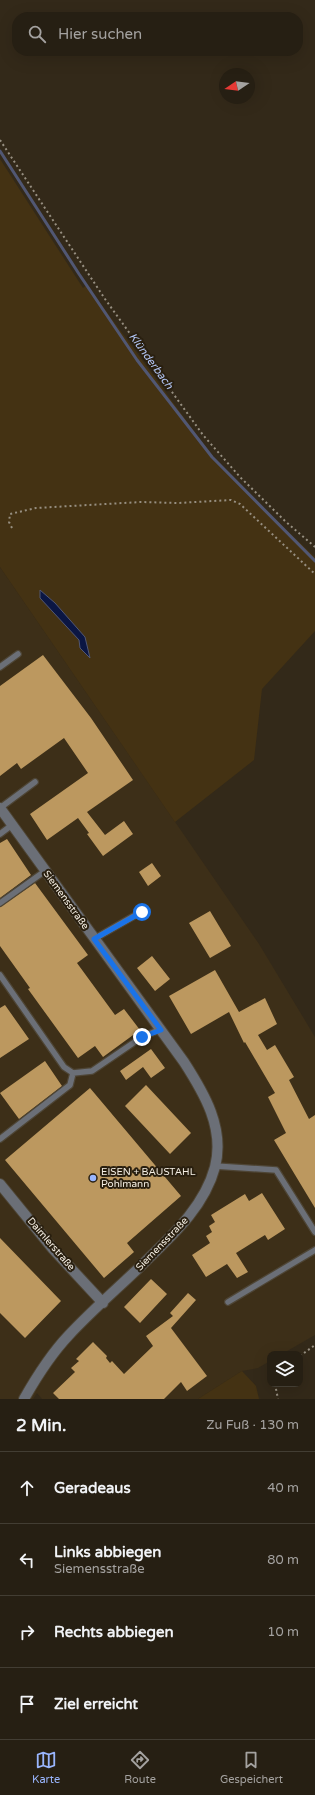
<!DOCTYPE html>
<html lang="de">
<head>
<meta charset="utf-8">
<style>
	:root { --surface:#261f13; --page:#2e271c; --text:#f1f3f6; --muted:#a4a2a0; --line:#423d33; --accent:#99b5fd }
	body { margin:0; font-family:"Varela Round",sans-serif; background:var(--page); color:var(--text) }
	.controls { position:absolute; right:12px; bottom:12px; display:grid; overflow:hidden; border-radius:8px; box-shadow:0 4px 16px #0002 }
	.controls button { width:36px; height:36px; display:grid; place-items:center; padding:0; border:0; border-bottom:1px solid var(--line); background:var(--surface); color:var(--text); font:20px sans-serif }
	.compass { position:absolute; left:219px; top:68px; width:36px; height:36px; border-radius:50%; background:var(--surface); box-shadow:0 4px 16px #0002; rotate:257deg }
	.stop { position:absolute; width:12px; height:12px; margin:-9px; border:3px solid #1a73e8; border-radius:50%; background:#fff }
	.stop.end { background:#1a73e8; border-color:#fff; box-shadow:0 1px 4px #0008 }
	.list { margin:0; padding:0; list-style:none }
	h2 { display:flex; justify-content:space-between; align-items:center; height:52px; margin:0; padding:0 16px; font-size:17px }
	h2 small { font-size:13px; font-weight:400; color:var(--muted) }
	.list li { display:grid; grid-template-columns:26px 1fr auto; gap:12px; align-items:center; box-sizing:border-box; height:72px; padding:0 16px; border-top:1px solid var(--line) }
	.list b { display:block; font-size:15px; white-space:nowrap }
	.list p { margin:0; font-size:13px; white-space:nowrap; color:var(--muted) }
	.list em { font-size:13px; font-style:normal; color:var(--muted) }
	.icon { flex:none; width:22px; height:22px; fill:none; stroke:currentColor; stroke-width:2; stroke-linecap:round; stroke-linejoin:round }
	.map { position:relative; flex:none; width:315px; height:1399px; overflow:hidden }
	.search { position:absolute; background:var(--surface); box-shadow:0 4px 16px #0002; left:12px; right:12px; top:12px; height:44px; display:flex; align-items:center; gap:10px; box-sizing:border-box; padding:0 14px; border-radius:16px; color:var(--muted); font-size:15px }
	.sheet { height:340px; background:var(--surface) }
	nav { display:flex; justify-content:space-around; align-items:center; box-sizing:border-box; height:56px; border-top:1px solid var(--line); background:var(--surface); font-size:11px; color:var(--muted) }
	nav a { display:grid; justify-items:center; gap:2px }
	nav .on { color:var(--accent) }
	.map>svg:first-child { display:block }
	.built { fill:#3d2f18 }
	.green { fill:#443213 }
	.water { fill:#0b1643; stroke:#515773 }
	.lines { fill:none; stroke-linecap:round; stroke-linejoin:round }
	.stream { stroke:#515773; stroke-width:3 }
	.building { fill:#bc985f }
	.service-casing { stroke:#4e4535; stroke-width:8 }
	.minor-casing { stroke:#4e4535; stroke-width:12 }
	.path { stroke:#978f81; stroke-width:2; stroke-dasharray:2 3; stroke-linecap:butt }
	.service { stroke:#6b6f77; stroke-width:5.5 }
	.minor { stroke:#6b6f77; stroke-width:10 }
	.route { stroke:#1a73e8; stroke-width:5 }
	.poi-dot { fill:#99b5fd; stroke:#291f0f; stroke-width:1.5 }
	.labels { text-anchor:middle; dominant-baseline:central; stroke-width:4; stroke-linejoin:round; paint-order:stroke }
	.street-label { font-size:10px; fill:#f5efe4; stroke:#291f0f }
	.poi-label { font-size:10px; fill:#f5efe4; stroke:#291f0f; text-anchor:start }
	.water-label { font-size:11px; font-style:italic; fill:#b1c4f3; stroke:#291f0f }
</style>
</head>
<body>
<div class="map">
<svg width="315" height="1399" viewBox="0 0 315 1399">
	<rect width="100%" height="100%" fill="#332919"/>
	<path class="built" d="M0,567l259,377 56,93v298l-33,19h-12v7l-12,7 -16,3 -44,28h-156l-5,-6 -4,6h-33z"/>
	<path class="green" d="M0,159l83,129 4,-3 134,183 94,89v74l-53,58 -8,71 -79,62 -175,-255z
		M242,1371l14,15 3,13h-61z"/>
	<path class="water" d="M40,590l15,13 30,34 5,21 -10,-10 -1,-8 -39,-42z"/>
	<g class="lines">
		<path class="stream" d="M0,151l79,123 58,86 75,97 103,104"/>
	</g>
	<path class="building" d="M43,655l48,63 42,62 -46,32 18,23 19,-14 9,13 -30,22 -16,-22 2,-1 -11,-15 -31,22 -17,-26 58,-41 -24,-35 -43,31 -4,-6 -17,13v-90z
		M7,839l24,36 -31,23v-55z
		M152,863l9,13 -13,10 -9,-14z
		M35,883l53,72 -11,8 38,52 9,-6 16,21 -37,27 -8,-11 -17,12 -50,-69 2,-1 -30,-42v-39z
		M210,911l21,35 -21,12 -21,-35z
		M152,956l18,23 -15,12 -18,-23z
		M215,970l24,42 26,-14 12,26 -19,11 9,15 8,-5 19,32 -5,3 20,39 6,-4v93l-41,-68 12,-7 -18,-36 7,-4 -30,-51 -1,1 -15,-31 -38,22 -22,-38z
		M5,1005l24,34 -29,19v-50z
		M151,1049l14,19 -14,10 -8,-11 -17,13 -6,-9z
		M45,1061l17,25 -43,33 -19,-26z
		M146,1085l45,48 -21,21 -45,-48z
		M90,1088l91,108 -54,47 7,9 -30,26 -99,-118z
		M262,1193l23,36 -17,11 -3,-5 -29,18 12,19 -11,6 -10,-14 -21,13 -14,-22 18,-12 -4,-7 6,-4 -3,-6 6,-4 -4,-7 34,-21 4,7z
		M0,1238l61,63 -36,37 -25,-25z
		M151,1279l16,15 -27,29 -16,-16z
		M188,1293l8,7 -25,28 36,48 -20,15 -6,-9 -17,17h-105l-6,-6 22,-21 -4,-4 8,-7 -3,-2 17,-17 14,14 -1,2 4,5 2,-2 12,13 29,-28 -7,-10 27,-20 -3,-3z"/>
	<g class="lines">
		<defs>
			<path id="service" d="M0,667l18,-13
				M0,808l35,-26
				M0,834l12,-9
				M0,903l45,-32
				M94,939l47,-27
				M0,975l64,92 9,6 19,-2 50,-34 19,-8
				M0,1139l70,-54 3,-12
				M215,1166l61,4 39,62
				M228,1302l87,-52"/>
			<path id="minor" d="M0,808l184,254c20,31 41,66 31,105 -10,37 -38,64 -65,90 -26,26 -55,50 -81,78 -18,19 -32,41 -45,64
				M0,1184l53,65 50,54"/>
		</defs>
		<use href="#service" class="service-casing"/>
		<use href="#minor" class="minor-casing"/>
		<path class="path" d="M0,140l105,159 98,136 37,42 45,44 30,26
			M12,528l-3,-6 1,-8 26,-6 105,-6 37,1 53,-3 9,4 75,70
			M300,1356l15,-11
			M275,1384l3,15"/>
		<use href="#service" class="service"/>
		<use href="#minor" class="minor"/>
	</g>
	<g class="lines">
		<path class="route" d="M142,912l-48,27 67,91 -19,7"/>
	</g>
	<circle class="poi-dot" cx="93" cy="1178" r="4"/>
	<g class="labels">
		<g class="street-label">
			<text transform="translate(66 900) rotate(54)">Siemensstraße</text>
			<text transform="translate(51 1244) rotate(49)">Daimlerstraße</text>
			<text transform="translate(162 1244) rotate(-46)">Siemensstraße</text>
		</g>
		<g class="poi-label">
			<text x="101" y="1172">EISEN + BAUSTAHL<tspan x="101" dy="12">Pohlmann</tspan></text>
		</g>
		<g class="water-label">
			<text transform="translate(151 361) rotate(54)">Klünderbach</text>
		</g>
	</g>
</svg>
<div class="controls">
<button><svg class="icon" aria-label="layers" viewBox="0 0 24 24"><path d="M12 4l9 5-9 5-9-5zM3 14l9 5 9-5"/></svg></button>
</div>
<svg class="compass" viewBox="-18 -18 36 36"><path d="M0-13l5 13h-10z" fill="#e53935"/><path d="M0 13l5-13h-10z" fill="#a4a2a0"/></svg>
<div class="stop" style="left:142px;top:912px"></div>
<div class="stop end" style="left:142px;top:1037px"></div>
<div class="search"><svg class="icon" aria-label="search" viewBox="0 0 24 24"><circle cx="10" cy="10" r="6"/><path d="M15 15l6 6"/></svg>Hier suchen</div>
</div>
<section class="sheet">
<h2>2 Min.<small>Zu Fuß · 130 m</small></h2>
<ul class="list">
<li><svg class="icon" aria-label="ahead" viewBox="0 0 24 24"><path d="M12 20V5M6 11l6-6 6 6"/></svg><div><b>Geradeaus</b></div><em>40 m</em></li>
<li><svg class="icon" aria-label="left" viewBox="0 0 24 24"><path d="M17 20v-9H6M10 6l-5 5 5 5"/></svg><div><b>Links abbiegen</b><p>Siemensstraße</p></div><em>80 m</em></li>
<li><svg class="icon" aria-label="right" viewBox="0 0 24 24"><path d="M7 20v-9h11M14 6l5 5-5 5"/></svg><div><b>Rechts abbiegen</b></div><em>10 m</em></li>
<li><svg class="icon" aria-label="arrive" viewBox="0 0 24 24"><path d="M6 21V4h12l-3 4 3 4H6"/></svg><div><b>Ziel erreicht</b></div></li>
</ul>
</section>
<nav>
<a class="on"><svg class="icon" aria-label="map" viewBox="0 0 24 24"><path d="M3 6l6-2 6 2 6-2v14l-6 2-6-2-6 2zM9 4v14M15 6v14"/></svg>Karte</a>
<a><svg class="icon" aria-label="directions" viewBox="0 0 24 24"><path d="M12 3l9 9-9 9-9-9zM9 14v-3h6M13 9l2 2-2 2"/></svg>Route</a>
<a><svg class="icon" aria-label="saved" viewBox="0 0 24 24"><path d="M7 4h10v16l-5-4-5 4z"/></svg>Gespeichert</a>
</nav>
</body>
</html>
